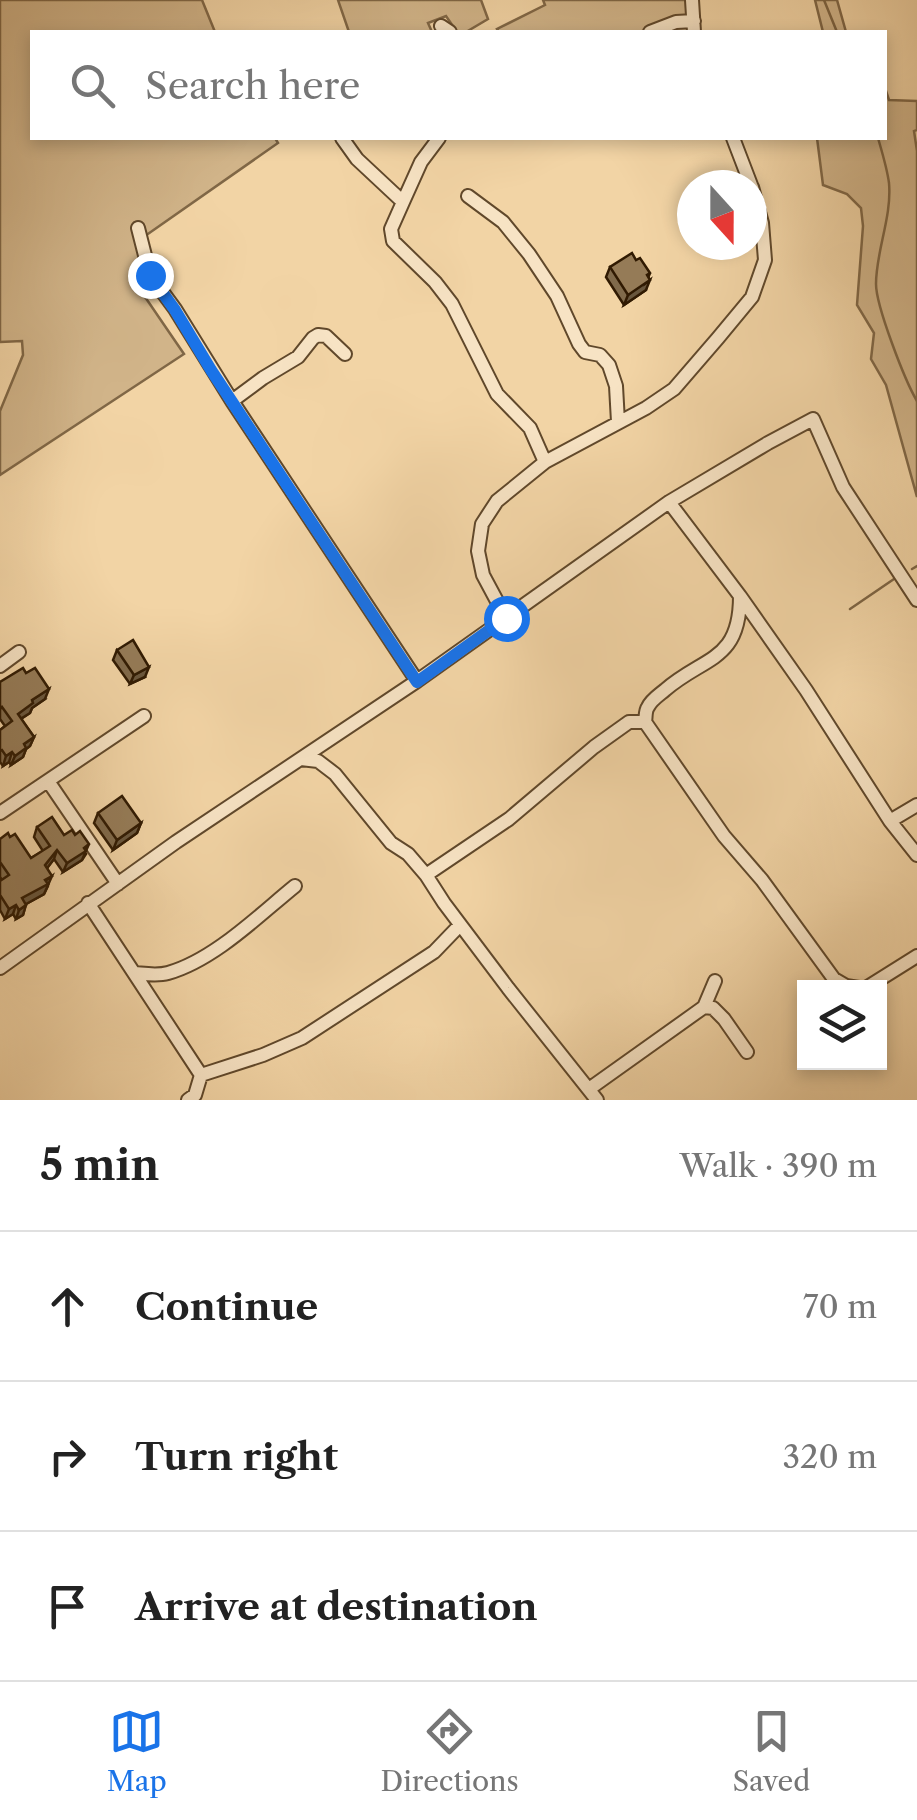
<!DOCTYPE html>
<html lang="en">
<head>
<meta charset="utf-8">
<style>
	:root { --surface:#fff; --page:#f2f2f2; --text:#222; --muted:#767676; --line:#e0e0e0; --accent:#1a73e8 }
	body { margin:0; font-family:"Libre Caslon Text",serif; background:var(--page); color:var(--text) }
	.controls { position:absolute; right:30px; bottom:30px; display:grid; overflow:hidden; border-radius:0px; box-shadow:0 5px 15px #0003 }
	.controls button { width:90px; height:90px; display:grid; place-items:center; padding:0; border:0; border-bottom:2px solid var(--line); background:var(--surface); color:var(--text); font:50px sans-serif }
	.compass { position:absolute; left:677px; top:170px; width:90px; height:90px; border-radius:50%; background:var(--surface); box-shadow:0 5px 15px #0003; rotate:159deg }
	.stop { position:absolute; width:30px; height:30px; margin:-22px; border:8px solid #1a73e8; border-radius:50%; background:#fff }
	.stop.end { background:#1a73e8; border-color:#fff; box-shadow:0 2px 10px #0008 }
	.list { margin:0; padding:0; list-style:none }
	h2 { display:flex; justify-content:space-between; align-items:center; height:130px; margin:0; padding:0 40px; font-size:42px }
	h2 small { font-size:32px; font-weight:400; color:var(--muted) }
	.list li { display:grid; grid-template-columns:65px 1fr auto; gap:30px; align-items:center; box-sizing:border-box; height:150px; padding:0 40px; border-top:2px solid var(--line) }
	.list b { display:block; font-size:38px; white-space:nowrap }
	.list em { font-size:32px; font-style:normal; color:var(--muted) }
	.icon { flex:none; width:55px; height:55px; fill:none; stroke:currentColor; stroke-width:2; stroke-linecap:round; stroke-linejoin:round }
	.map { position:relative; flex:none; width:917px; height:1100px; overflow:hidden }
	.search { position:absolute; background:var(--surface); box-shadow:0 5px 15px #0003; left:30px; right:30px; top:30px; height:110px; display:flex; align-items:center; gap:25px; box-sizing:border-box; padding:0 35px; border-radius:0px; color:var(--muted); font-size:38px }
	.sheet { height:580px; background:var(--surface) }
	nav { display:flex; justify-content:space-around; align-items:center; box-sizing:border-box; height:140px; border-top:2px solid var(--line); background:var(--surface); font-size:28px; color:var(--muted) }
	nav a { display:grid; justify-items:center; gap:5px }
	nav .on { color:var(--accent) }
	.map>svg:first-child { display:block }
	.green { fill:#d1b489; stroke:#806746; stroke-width:2.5 }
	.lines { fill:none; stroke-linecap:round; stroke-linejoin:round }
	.stream { stroke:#7d6443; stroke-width:2.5 }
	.minor-casing { stroke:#60482b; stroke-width:16 }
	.minor { stroke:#f7e3c4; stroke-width:12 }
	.wall { fill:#806a4b; stroke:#301a02; stroke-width:2.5 }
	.shaded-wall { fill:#68563d; stroke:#301a02; stroke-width:2.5 }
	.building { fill:#957b57; stroke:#301a02; stroke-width:2.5 }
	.route { stroke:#1a73e8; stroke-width:12 }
</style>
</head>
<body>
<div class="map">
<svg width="917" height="1100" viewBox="0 0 917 1100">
	<rect width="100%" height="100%" fill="#f2d4a5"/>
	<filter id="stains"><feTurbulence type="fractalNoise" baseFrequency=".002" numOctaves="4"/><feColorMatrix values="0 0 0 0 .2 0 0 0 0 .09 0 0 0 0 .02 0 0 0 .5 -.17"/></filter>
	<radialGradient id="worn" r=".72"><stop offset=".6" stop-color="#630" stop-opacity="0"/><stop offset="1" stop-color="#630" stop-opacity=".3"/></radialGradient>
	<path class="green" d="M0,0h202l13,32h-183v106h243l3,5 -133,93 7,29 -8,12 4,10 -5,7 41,60 -184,121v-64l23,-56 -1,-14 -22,1z
		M338,0h143l7,19 -22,13h-9l-11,-16 -18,7 4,9h-83z
		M543,0h145l2,15 -44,17h-147l-2,-3 48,-24z
		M815,0h22l9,32h-23z
		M885,88l4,12 28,1v29l-3,1 3,20v346l-31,-112 -15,-26 3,-26 -17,-28 6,-79 -2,-18 -14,-14 -24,-9 -6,-47h67z"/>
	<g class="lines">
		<path class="stream" d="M824,0l13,32
			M878,138c4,14 9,30 11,45 3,34 -13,68 -13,101 0,22 29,97 41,117
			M912,569l5,-3
			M850,609l44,-30"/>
		<defs>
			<path id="minor" d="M692,0l2,32
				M441,26l9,6
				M650,32l26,-10 18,-1
				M342,138l15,21 46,43 -12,27 2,12 42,41 17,22 45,90 33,34 15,34
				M733,138l18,47
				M468,196l35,26 26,32 28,42 22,48 6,8 15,3 9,10 7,21 2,36
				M403,202l18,-40 18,-24
				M138,228l12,47 25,34 57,92
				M345,354l-19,-18 -8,-1 -5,3 -15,19 -35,21 -31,23 185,280
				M669,502l71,94 66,94 84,131
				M740,596c0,66 -36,60 -75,94 -6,5 -14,10 -17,17 -3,4 -2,10 -3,15l79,114 38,44 72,99 12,7 13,2
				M506,618l-23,-43 -5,-24 4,-27 15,-23 48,-39 101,-54 28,-19 44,-51 34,-41 13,-37 -3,-37 -10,-36
				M0,666l19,-14
				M301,759l17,2 17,13 56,69 17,11 18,21 18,28 64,85 89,112
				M48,781l70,103
				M917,805l-27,16 27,34
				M0,813l144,-97
				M426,875l83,-56 85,-72 35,-25h16
				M88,903l113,172 -6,20 -7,5
				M0,968l176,-126 241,-161 252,-179 99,-59 45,-24 30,68 74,113
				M135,973c11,1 22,3 33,0 46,-13 90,-57 127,-87
				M866,988l51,-32
				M704,1007l11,-26
				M201,1075l62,-20 39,-17 132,-86 26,-27
				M589,1089l115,-82 9,1 11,11 23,33"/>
		</defs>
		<use href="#minor" class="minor-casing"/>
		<use href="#minor" class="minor"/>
	</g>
	<path class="wall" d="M610,267l38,11 -2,12 -22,15 -18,-28z
		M117,650l28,27 -15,7 -17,-24z
		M0,682l45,17 -13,9 -2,5 -9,6 13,18 -4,9 -4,3 -3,8 -12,8 -2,-3 -6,4 -3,-4v-32l5,-4 -5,-7z
		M98,813l43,10 -4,10 -24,17 -19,-27z
		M37,827l27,8 22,19 -4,6 -19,12 -9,-13 -7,9 1,18 -4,8 -18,10 -3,11 -7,4 -3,-5 -8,5 -5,-9v-29l2,-1 -2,-3v-38l31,19 12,-7 -9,-14z"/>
	<path class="shaded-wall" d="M650,273l-4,10 4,-3 -4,10 -22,15 4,-10z
		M149,667l-4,10 -15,7 4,-9z
		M49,689l-4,10 -13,9 -2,5 -16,10 4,-9 14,-14z
		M34,737l-4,9 -4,3 -3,8 -12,8 4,-9 9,-12z
		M12,752l-3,10 -6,4 3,-10z
		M141,823l-4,10 -24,17 4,-10z
		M89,844l-7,16 -19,12 4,-9z
		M57,850l-3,9 -12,16 3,-10z
		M52,876l-8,18 -25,14 3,-10z
		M16,905l-3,9 -8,5 4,-10z
		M26,905l-3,10 -7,4 3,-9z"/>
	<path class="building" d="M632,253l4,7 4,-2 10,15 -3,2 3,5 -22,15 -18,-28z
		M133,640l16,27 -15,8 -17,-25z
		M23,668l3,5 9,-5 14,21 -17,11 1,3 -15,11 16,23 -10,7 2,4 -11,8 -3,-4 -6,4 -4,-6 -2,1v-21l12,-9 -10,-14 -2,2v-27z
		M122,796l19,27 -24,17 -19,-27z
		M52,817l12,18 8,-5 3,5 5,-4 9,13 -5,4 2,3 -19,12 -10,-13 -12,15 7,11 -7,4 3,4 -26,14 4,7 -7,5 -3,-5 -7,4 -9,-14v-14l9,-6 -9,-13v-23l8,-6 2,4 5,-3 16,24 19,-12 -13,-19z"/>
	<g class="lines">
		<path class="route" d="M150,275l25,35 36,60 206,312 89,-64"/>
	</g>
	<rect width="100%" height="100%" filter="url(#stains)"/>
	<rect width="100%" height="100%" fill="url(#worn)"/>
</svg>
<div class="controls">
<button><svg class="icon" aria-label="layers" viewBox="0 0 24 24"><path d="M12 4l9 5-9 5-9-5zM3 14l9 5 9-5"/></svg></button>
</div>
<svg class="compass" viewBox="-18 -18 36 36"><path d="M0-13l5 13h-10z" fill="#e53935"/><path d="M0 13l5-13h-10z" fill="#767676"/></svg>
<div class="stop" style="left:506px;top:618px"></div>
<div class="stop end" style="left:150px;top:275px"></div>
<div class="search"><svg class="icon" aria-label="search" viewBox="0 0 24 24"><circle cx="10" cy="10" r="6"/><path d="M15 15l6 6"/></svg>Search here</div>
</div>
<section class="sheet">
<h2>5 min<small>Walk · 390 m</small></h2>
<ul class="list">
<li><svg class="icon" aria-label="ahead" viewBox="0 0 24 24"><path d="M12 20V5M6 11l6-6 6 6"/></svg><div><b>Continue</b></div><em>70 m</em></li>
<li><svg class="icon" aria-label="right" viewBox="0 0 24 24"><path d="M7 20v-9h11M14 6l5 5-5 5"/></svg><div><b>Turn right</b></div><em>320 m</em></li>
<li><svg class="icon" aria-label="arrive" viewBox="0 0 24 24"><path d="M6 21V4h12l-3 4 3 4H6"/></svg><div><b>Arrive at destination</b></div></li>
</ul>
</section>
<nav>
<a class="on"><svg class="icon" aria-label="map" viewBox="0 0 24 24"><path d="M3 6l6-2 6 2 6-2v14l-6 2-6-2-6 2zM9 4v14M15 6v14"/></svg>Map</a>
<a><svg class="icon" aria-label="directions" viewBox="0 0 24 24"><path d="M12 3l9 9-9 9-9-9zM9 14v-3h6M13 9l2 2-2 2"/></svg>Directions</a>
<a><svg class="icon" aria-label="saved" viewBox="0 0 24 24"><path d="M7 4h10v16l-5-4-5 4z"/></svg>Saved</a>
</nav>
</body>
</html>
